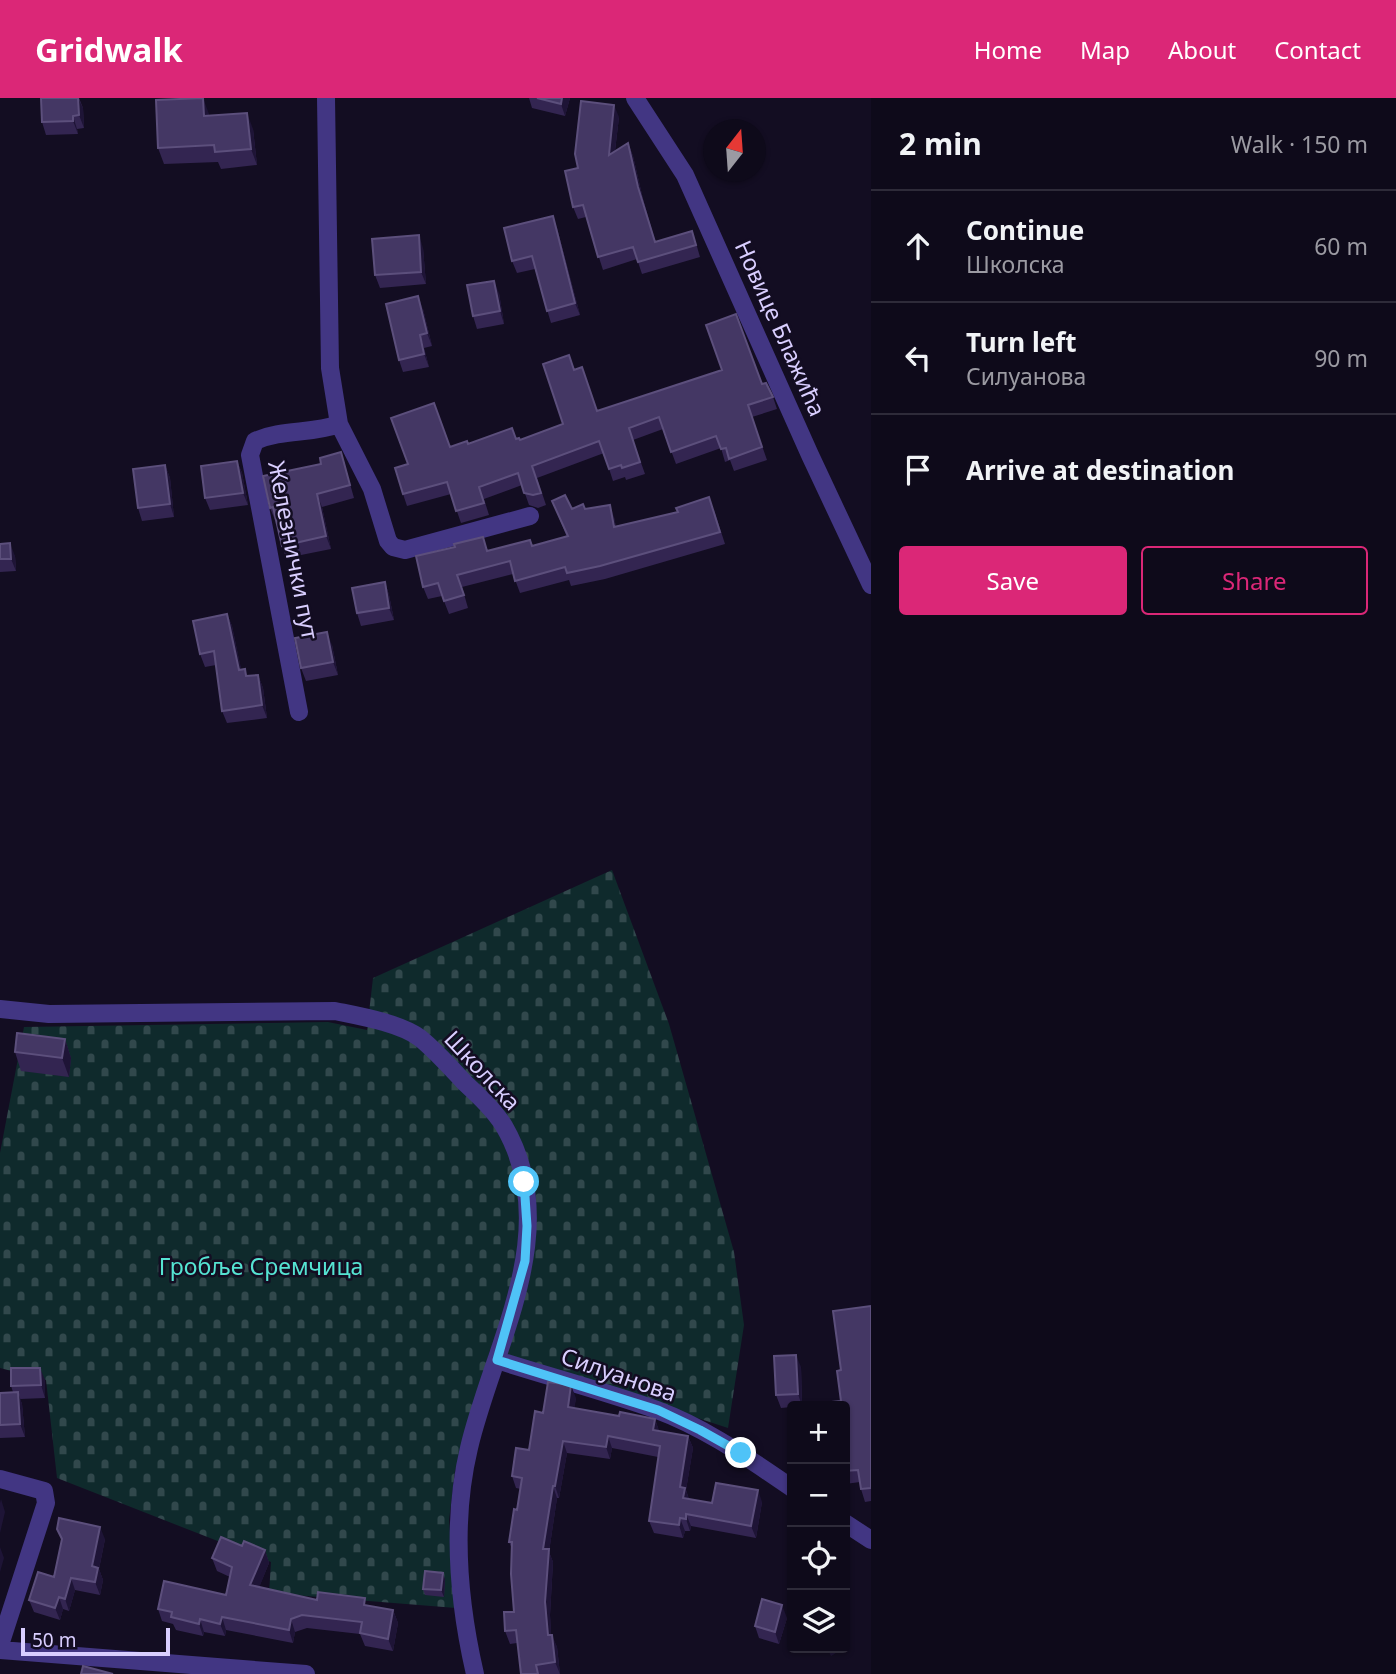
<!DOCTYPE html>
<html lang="en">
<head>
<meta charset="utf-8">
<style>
	:root { --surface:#0e0a1a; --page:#1c1827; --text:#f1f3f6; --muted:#9b9aa2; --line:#2e2b39; --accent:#db2777 }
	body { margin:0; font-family:"Noto Sans",sans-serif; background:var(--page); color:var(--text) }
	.controls { position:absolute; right:21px; bottom:21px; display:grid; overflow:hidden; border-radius:7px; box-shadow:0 2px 5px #0004 }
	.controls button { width:63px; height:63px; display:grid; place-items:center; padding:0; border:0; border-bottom:2px solid var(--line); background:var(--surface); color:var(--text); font:35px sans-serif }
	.compass { position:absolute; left:703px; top:21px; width:63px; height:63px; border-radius:50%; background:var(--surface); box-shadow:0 2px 5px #0004; rotate:17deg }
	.scale { position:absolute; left:21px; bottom:18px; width:149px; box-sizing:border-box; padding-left:7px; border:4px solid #d9ceff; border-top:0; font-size:19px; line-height:24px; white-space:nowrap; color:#d9ceff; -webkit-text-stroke:5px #130d22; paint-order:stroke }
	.stop { position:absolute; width:21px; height:21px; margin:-16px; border:5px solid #4fc3f7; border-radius:50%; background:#fff }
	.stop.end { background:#4fc3f7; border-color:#fff; box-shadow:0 2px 7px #0008 }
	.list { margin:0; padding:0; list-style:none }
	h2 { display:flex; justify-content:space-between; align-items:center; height:91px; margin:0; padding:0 28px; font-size:30px }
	h2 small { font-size:23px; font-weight:400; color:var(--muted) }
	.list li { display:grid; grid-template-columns:46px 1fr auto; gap:21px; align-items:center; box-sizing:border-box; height:112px; padding:0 28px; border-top:2px solid var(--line) }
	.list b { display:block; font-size:26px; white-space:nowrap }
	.list p { margin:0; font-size:23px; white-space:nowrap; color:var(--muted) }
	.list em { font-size:23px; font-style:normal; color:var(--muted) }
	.actions { display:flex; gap:14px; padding:21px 28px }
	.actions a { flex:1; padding:16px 0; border:2px solid var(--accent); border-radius:7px; text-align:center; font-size:24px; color:var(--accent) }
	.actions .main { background:var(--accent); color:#fff }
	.icon { flex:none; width:38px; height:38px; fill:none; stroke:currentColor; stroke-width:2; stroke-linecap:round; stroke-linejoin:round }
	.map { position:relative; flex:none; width:871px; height:1576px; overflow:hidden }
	header { display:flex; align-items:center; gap:42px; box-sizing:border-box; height:98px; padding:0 35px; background:var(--accent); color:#fff }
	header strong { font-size:33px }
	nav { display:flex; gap:38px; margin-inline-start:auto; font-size:24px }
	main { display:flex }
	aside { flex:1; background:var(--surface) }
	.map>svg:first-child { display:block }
	.cemetery { fill:url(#cemetery-stones) }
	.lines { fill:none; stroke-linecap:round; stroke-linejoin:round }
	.street { stroke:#423683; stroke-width:18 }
	.wall { fill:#332551 }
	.shaded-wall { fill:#1e1436 }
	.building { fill:#443764; stroke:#5c4f7c; stroke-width:2 }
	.route { stroke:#4fc3f7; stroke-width:9 }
	.labels { text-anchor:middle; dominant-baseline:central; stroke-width:5; stroke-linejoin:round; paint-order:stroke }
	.street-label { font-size:23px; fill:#d9ceff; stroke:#130d22 }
	.park-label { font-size:23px; fill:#55e3d2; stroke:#130d22 }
</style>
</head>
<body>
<header>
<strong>Gridwalk</strong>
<nav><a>Home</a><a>Map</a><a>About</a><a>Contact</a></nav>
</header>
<main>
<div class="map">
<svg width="871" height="1576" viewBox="0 0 871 1576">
	<defs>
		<pattern id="cemetery-stones" width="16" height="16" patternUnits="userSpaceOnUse" patternTransform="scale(1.75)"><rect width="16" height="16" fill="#0f2a2c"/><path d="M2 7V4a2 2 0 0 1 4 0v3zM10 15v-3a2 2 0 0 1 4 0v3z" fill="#31484c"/></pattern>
	</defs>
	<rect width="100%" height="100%" fill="#130d22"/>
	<path class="cemetery" d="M612,772l57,154 65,228 10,73 -16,103 -238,-78 -35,121 -6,49 7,88 -187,-15 2,-31 -214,-84 -11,-98 -46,-12v-215l24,-126 304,-5 39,8 6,-52z"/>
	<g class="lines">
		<path class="street" d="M326,0l4,270 9,56 33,65 16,52 5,6 12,3 125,-34
			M635,0l50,77 125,280 61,130
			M299,614l-49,-257 5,-14c27,-12 57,-7 84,-17
			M0,911l49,5 286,-3c24,5 65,12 85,27 16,13 31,30 45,45 14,13 29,27 39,43 61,105 -11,219 -35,322 -18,75 -11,152 6,226
			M497,1262c53,17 107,31 160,50 49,18 92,49 135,78
			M0,1381l44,12 2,12 -46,142
			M845,1425l26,17
			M0,1552l306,24"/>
	</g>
	<path class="wall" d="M41,0h38l4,10 1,20 -7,1 1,5 -32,1 -4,-13z
		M529,0h41l-5,18 -33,-8z
		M209,16v2l44,13 4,36 -36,4 -3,-7 -54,2 -6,-16z
		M619,19l-4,34 13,-8 5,13 10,43 12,42 41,2 4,14 -58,17 -5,-15 -34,11 -17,-53 -8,2 -5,-12 5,-39z
		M557,130l23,87 -29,8 -16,-54 -18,4 -5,-12z
		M423,150l3,36 -46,4 -5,-13z
		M499,195l5,31 -27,5 -4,-13z
		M423,211l9,37 -8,2 5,19 -26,5 -4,-12z
		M574,272l23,41 165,-27 11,13 4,12 -25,8 15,43 -33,11 -4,-11 -5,2 -4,-14 -45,16 -13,-35 -30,11 12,34 -19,6 -1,-3 -12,4 -9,-28 -67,25 9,27 -8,3 -9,-3 -7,-20 -38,14 5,16 -28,8 -10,-29 -44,12 -4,-12 5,-30 42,-17 66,-8 4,1 43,-16z
		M341,354l13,46 -32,9 9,42 -45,9 -4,-12 -6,-26h-1l-5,-12 51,-44z
		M237,363l5,12 6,32 -38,5 -5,-12z
		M165,367l5,13 4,39 -32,4 -4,-13z
		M552,403l20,8h13l29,8 2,10 98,-17 11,34 -120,35 -34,7 -2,-6 -49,13 -7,-19 -51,13 6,21 -19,6 -7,-18 -14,3 -5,-12 109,-41 35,-9z
		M0,446l15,12 1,15 -16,1z
		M385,484l4,13 5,25 -33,6 -4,-13z
		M227,516l5,12 9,44 4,-1 2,7 11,-1 5,13 4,30 -40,5 -5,-12 -6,-46 -11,2 -5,-13z
		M332,547l6,30 -32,6 -5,-13z
		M65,941l6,19 -2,19 -48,-6 -6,-19z
		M871,1208v195l-6,1 -4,-13 -1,-7 -15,2v-78l-4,-5z
		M801,1269l1,39 -21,2 -5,-13z
		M45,1282v18l-25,1 2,5 3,33 -25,1v-45l13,-1 -2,-6z
		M576,1300l-2,10 45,8 36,3 4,12 29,5 5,12 -7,42 3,9 23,4 50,-1 -6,36 -65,-12 -1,5h-5l-2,7 -29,-5 -5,-12 9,-64 -46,-9 -2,11 -43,-6 -8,45h-2l-8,54 4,10 -3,53 1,20 6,12 3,27h-39l-4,-31 -7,1 -5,-13 9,-19 -2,-63 -3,-7 8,-32 4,-21 -5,-1 -4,-12 17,-26 14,-37z
		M57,1431l48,10 -6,30 4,11 -3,15 -25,-5 -6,21 -6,-2 -3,11 -26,-8 -5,-12 25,-23 8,-37z
		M242,1448l23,4 4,13 -10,24 58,13 51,6 25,4 5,13 -5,28 -28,-5 -5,-12 -53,-6 -12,4 -2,11 -67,-13 -1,6 -21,-4 -1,4 -27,-6 -3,-6 -11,-3 -4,-12 68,-14 4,-18 -13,-6 -5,-13z
		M445,1481l-1,18 -19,-2 -2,-6z
		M787,1520l-8,26 -20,-6 -4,-12z"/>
	<path class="shaded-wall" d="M78,0l5,10 1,20 -5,-13z
		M203,0l6,16 1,19 -6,-17z
		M562,0h8l-5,18 -4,-12z
		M614,7l5,12 -6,50 -4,-12z
		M247,15l6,16 4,36 -6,-16z
		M73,18l4,13 1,5 -5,-13z
		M628,45l5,13 10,43 16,55 -21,-67z
		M553,118l4,12 23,87 -5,-12z
		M419,137l4,13 3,36 -5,-12z
		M494,183l5,12 5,31 -4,-13z
		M418,198l5,13 9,37 -5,-13z
		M420,237l4,13 5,19 -5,-13z
		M237,363l5,12 6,32 -5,-12z
		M165,367l5,13 4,39 -4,-13z
		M317,396l5,13 9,42 -5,-13z
		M610,407l4,12 4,22 -4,-12z
		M10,445l5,13 1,15 -5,-12z
		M385,484l4,13 5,25 -5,-12z
		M227,516l5,12 12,56 -5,-12z
		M327,534l5,13 6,30 -5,-13z
		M258,577l5,13 4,30 -5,-13z
		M65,941l6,19 -2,19 -7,-19z
		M796,1257l5,12 1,39 -4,-12z
		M40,1270l5,12v18l-4,-13z
		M571,1287l5,13 -3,21 -5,-12z
		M18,1294l4,12 3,33 -5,-13z
		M655,1321l4,12 -6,-1z
		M608,1338l4,12 -2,11 -4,-12z
		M688,1338l5,12 -7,42 3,10 -1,11 -8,-24z
		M563,1343l4,12 -8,45 -4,-12z
		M553,1388l4,12 -8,54 4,10 -3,53 2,33 -4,-13 -5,-86z
		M758,1392l4,12 -6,36 -5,-12z
		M1,1401l4,13 -5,21v-30z
		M686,1416l5,12 -1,5 -4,-12z
		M680,1420l5,13 -2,7 -4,-13z
		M100,1429l5,12 -6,30 4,11 -3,15 -5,-13 -3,-16z
		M0,1449l4,11 -4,14z
		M265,1452l4,13 -14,35 -5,-13z
		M443,1475l2,6 -1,18 -3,-7z
		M71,1480l4,12 -6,21 -4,-12z
		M59,1499l4,12 -3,11 -5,-12z
		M782,1507l5,13 -8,26 -4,-12z
		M393,1512l5,13 -5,28 -5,-12z
		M222,1519l4,13 -1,6 -5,-12z
		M200,1521l4,13 -1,4 -4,-12z
		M291,1521l4,13 -2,11 -4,-13z
		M552,1537l5,12 3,27 -5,-12z
		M847,1540l2,6 -4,3v-8z
		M831,1550h13l-13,8 -3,-6z"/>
	<path class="building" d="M41,0h37l1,17 -6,1v5l-31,1z
		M203,0l1,18 43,-3 4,36 -36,3 -1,-7 -56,3 -2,-48z
		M537,0h25l-1,6z
		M581,3l33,4 -5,50 19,-12 10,44 17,55 37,-11 4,14 -58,17 -5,-15 -35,10 -15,-52 -10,2 -8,-36 13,-3 -3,-14z
		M553,118l22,87 -28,8 -15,-55 -20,5 -8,-33z
		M419,137l2,37 -46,3 -3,-36z
		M494,183l6,30 -27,5 -6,-31z
		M418,198l9,37 -7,2 4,19 -25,6 -13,-56z
		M736,216l26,70 4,-1 7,14 -25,8 14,42 -33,12 -3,-11 -5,1 -5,-13 -45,16 -12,-35 -30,11 11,34 -18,6 -1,-3 -12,4 -10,-28 -67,25 9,27 -8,2 -9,-2 -6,-20 -39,14 5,16 -28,8 -9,-29 -44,12 -8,-26 13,-4 -17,-46 43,-15 16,44 17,-6 1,3 44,-16 4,11 3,-1 1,2 43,-16 -20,-60 26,-9 5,15 8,-3 15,44 125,-41 -16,-45z
		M341,354l9,33 -33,9 9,42 -44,10 -9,-39 -3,1 -7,-32 58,-12 -1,-6z
		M237,363l6,32 -38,5 -4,-32z
		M165,367l5,39 -32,4 -5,-39z
		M565,397l7,14 11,-5 2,5 25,-4 4,22 64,-15 -2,-4 33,-11 11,35 -120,34 -33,7 -2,-6 -50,14 -5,-20 -53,14 7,20 -20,6 -6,-18 -15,4 -7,-31 39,-9 -1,-3 29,-7 4,14 43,-11 2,6 36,-10 -16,-35z
		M10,445l1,16h-11v-15z
		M385,484l4,26 -32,5 -5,-25z
		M227,516l12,56 6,-1 1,7 12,-1 4,30 -40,6 -8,-60 -14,3 -7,-33z
		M327,534l6,30 -32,6 -6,-30z
		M17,935l48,6 -3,19 -47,-6z
		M871,1208v182l-10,1 -3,-19 -13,1v-65h-41v-1l37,-4 -4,-30 4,-1 -8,-59z
		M796,1257l2,39 -22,1 -2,-39z
		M11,1270h29l1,17 -30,1z
		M548,1284l23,3 -3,22 51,9 1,-4 35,7 -2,11 35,6 -8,51 5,1 -2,10 29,5 4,-20 42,7 -7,36 -65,-12v5l-6,-1 -1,7 -30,-4 11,-75 -52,-10 -2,11 -43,-6 -8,45h-2l-10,63h6l-4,53 3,33h4l3,27 -19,3 2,9h-17l-5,-44 -11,1 -1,-19h10l-3,-38 1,-32h-3l5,-33 3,1 5,-32 -10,-2 4,-28 13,2 6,-39 8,2z
		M18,1294l2,32 -20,1v-32z
		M59,1420l41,9 -8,39 6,2 -3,14 -24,-4 -6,21 -6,-2 -4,11 -26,-8 9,-28 16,5 8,-38 -5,-10z
		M221,1439l21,9 2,-5 21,9 -15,35 67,15 1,-8 47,6 -1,7 29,5 -5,29 -28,-6 2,-11 -60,-7 -11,4 -2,11 -67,-13 -2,7 -20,-5 -1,5 -28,-7 1,-5 -14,-3 6,-28 62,14 6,-28 -20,-9z
		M425,1473l18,2 -2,17 -18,-1z
		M762,1501l20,6 -7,27 -20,-6z
		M83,1568l30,8h-32z"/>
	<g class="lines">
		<path class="route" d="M524,1084l3,44 -2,35 -28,99 161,50 42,20 41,23"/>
	</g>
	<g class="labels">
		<g class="street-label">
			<text transform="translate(781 230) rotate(66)">Новице Блажића</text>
			<text transform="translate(294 452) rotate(79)">Железнички пут</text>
			<text transform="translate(483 972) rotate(47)">Школска</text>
			<text transform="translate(619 1276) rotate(19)">Силуанова</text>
		</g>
		<g class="park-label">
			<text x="261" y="1168">Гробље Сремчица</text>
		</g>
	</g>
</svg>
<div class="controls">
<button>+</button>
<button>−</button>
<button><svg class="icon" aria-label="locate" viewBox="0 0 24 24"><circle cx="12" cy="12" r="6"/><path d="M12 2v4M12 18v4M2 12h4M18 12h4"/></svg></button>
<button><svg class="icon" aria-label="layers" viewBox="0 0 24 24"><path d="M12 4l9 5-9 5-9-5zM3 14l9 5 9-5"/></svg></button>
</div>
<svg class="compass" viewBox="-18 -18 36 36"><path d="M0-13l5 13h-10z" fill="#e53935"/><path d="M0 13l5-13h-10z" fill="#9b9aa2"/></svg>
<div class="scale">50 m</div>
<div class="stop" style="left:524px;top:1084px"></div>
<div class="stop end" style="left:741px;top:1355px"></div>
</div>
<aside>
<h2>2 min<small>Walk · 150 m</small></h2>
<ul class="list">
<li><svg class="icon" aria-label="ahead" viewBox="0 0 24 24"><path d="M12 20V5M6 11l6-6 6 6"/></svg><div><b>Continue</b><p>Школска</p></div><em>60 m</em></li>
<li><svg class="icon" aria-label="left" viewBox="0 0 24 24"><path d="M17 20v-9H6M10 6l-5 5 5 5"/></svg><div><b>Turn left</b><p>Силуанова</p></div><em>90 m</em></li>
<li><svg class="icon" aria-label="arrive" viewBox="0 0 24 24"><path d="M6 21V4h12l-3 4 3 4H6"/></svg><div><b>Arrive at destination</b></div></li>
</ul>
<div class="actions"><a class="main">Save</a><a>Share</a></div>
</aside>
</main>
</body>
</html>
